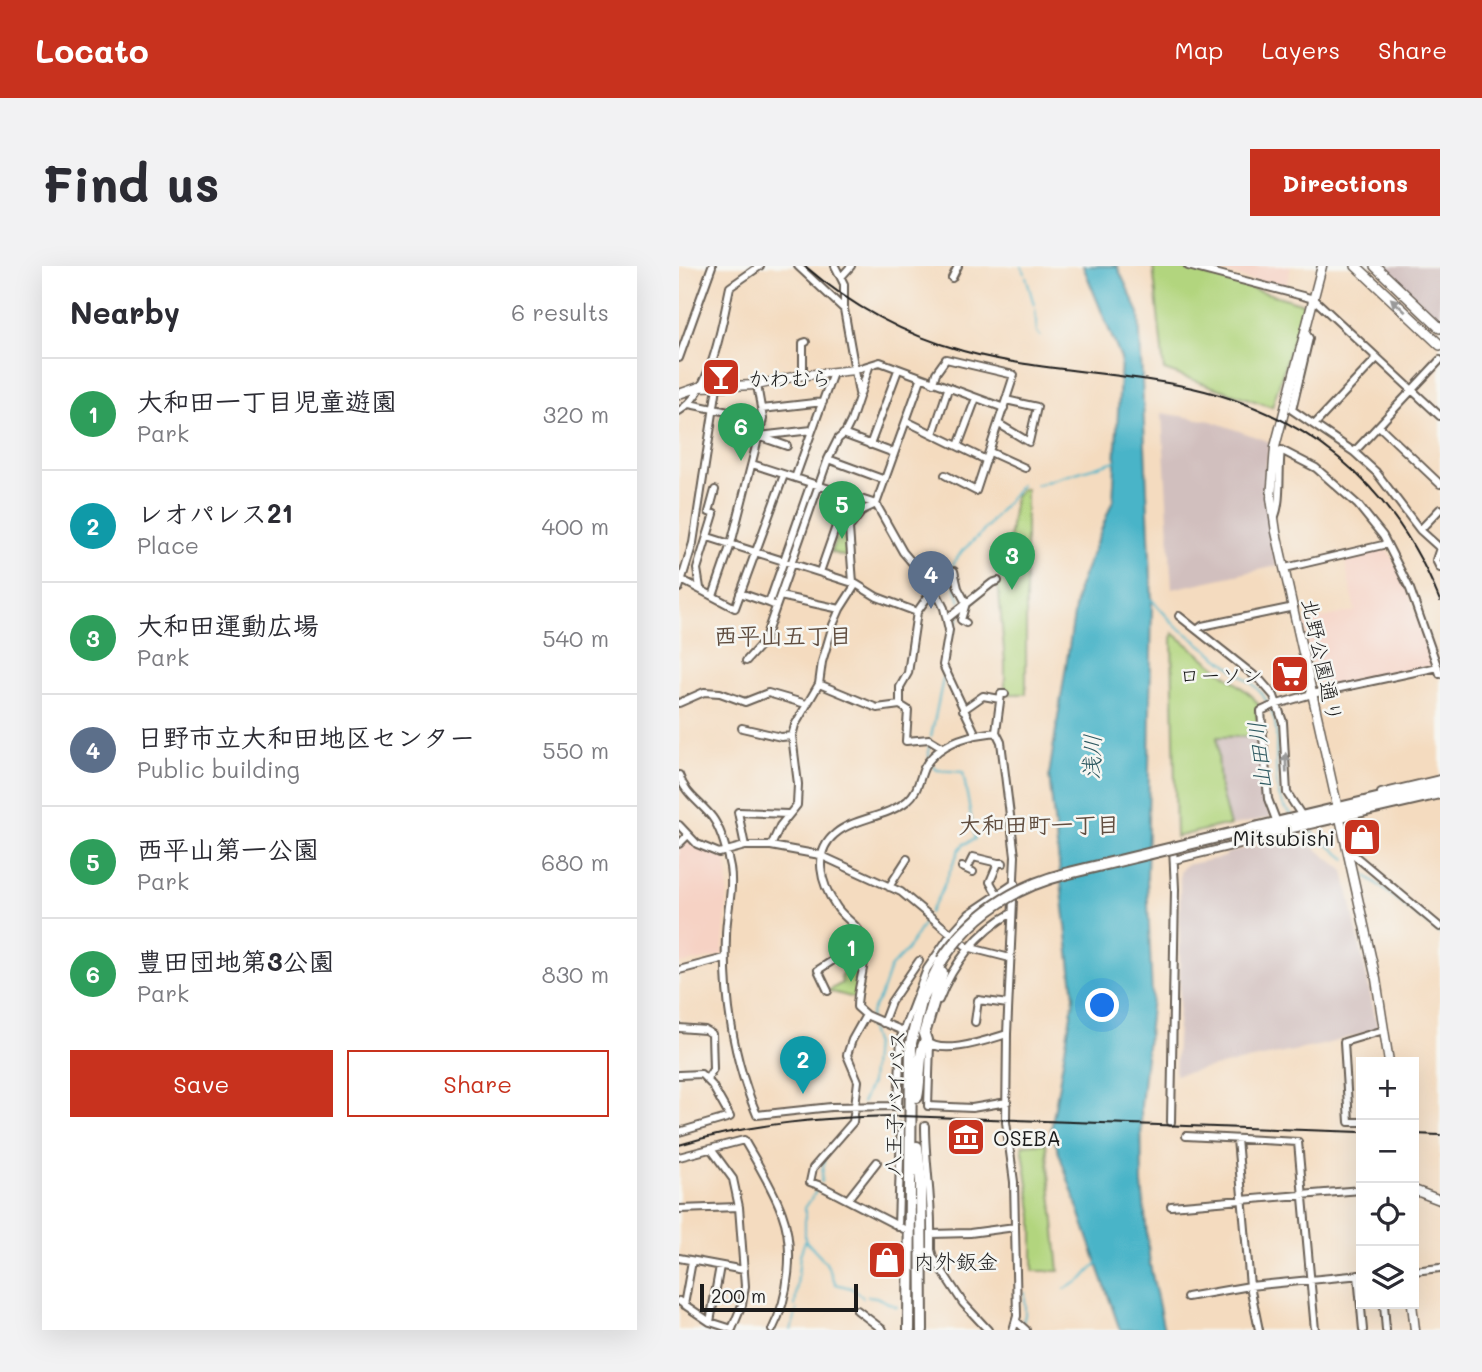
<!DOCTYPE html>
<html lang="en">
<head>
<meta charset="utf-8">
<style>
	:root { --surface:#fff; --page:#f2f2f3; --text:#2b2b33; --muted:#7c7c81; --line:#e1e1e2; --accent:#c8321e }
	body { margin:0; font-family:Mali,"Klee One",sans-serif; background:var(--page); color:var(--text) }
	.controls { position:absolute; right:21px; bottom:21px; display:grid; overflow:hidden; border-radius:0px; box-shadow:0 7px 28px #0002 }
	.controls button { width:63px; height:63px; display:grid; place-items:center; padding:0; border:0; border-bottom:2px solid var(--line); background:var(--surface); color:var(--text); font:35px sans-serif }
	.scale { position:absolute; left:21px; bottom:18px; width:158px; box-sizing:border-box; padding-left:7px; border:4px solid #1c1c1c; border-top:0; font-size:19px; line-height:24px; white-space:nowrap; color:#1c1c1c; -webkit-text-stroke:5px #f6f6f2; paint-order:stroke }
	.you { position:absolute; left:424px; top:740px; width:24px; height:24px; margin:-18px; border:5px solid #fff; border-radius:50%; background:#1a73e8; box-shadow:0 0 0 10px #1a73e833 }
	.badge { display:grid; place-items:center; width:46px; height:46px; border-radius:50%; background:var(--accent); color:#fff; font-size:23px; font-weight:700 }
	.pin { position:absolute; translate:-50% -58px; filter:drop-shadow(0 2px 4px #0008) }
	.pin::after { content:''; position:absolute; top:37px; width:24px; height:21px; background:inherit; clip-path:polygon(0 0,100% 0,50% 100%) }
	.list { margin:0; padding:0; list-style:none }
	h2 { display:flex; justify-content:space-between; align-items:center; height:91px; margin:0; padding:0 28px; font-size:30px }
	h2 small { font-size:23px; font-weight:400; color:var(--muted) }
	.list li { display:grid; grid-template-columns:46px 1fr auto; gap:21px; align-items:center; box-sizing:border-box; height:112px; padding:0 28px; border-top:2px solid var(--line) }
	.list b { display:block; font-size:26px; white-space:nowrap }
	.list p { margin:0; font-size:23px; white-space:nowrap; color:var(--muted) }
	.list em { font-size:23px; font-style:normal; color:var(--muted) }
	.actions { display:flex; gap:14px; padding:21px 28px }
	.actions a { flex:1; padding:16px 0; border:2px solid var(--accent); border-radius:0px; text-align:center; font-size:24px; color:var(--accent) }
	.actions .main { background:var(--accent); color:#fff }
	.icon { flex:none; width:38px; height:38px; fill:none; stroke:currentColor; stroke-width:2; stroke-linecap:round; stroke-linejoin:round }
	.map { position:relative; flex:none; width:761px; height:1064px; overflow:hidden; border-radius:0px }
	header { display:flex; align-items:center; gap:42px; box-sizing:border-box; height:98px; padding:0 35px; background:var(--accent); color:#fff }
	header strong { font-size:33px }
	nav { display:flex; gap:38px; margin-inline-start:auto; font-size:24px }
	.intro { display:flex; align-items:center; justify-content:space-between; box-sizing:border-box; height:168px; padding:0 42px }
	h1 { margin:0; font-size:49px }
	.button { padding:18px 32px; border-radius:0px; background:var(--accent); color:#fff; font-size:24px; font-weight:700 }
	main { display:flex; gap:42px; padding:0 42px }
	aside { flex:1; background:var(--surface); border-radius:0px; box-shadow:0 7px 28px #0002 }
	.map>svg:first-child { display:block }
	.built { fill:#f6d2c4 }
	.industrial { fill:#d1bfbe }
	.green { fill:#b2d57e; stroke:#67784d; stroke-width:2 }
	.water { fill:#4ab4c8; stroke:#336872; stroke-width:2 }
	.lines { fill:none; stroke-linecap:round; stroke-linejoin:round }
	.stream { stroke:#4ab4c8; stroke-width:2 }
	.minor-casing { stroke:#685f55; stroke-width:10 }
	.tertiary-casing { stroke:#685f55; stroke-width:11 }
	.secondary-casing { stroke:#685f55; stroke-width:12 }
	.trunk-casing { stroke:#685f55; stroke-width:14 }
	.minor { stroke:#fff; stroke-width:6 }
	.tertiary { stroke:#fff; stroke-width:8 }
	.secondary { stroke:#fff; stroke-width:9 }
	.trunk { stroke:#fff; stroke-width:10 }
	.rail { stroke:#1c1c1c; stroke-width:2 }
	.trunk-bridge-casing { stroke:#685f55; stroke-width:14; stroke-linecap:butt }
	.trunk-bridge { stroke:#fff; stroke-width:10 }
	.oneway { fill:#999 }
	.labels { text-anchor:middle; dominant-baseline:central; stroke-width:5; stroke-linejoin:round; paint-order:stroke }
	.poi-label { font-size:21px; fill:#1c1c1c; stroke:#f6f6f2; text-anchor:start }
	.street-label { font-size:21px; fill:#1c1c1c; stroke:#f6f6f2 }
	.neighbourhood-label { font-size:23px; font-weight:bold; fill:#614e40; stroke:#f6f6f2 }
	.water-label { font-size:23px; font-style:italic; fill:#2e5961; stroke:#f6f6f2 }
</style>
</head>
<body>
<header>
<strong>Locato</strong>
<nav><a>Map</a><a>Layers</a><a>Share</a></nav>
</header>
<div class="intro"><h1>Find us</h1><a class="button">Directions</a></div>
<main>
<aside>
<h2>Nearby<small>6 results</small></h2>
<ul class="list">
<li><span class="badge" style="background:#2e9e5b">1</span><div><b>大和田一丁目児童遊園</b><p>Park</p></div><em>320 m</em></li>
<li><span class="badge" style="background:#0f9aa8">2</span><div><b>レオパレス21</b><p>Place</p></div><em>400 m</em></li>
<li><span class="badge" style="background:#2e9e5b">3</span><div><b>大和田運動広場</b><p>Park</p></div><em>540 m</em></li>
<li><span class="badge" style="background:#5c6f8a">4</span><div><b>日野市立大和田地区センター</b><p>Public building</p></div><em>550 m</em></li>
<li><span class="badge" style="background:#2e9e5b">5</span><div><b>西平山第一公園</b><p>Park</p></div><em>680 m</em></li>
<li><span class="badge" style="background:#2e9e5b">6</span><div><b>豊田団地第3公園</b><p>Park</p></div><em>830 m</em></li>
</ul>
<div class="actions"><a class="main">Save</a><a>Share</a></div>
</aside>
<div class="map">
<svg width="761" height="1064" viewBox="0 0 761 1064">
	<rect width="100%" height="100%" fill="#f6f6f2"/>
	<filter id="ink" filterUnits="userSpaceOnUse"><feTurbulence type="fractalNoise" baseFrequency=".0143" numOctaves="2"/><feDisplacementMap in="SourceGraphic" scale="14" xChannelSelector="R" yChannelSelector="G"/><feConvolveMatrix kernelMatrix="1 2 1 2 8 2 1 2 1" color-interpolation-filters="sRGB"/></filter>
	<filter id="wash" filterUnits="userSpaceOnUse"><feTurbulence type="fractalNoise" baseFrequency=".00686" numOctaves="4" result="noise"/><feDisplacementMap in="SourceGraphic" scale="28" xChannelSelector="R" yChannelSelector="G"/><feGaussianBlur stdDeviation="1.57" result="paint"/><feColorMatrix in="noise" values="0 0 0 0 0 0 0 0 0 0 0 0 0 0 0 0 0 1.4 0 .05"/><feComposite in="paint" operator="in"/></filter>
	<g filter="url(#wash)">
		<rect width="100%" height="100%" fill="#f4dbbf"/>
		<path class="built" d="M523,0h89l-6,24z
			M704,282l6,4 19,39 26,74 -117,25 -14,-68 52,-11 -11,-54z
			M6,574l40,18 3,11 -1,31 -5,56 -43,8v-117z"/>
		<path class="industrial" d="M703,0h58v55z
			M483,147l49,8 59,21 -5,30v27l12,67 -105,23z
			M583,470l3,66 6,12 -2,4 -39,8 -10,-38 -4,-51z
			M620,569l45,36 33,154 -1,5 -54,15 -147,30 5,-86v-117l5,-7 40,-8 2,-4z"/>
		<path class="green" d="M474,0h23l128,38 -32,103 -108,-37z
			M343,223h4v205h-21v-31l-7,-82 11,-39 6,-46z
			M171,233l15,5 -18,21 2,33 -18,-6z
			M494,367l79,63 9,12 -5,3 6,25 -45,1 3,51 10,38h-9l-45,11 -4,-198z
			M177,697l6,9 -4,27 -30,-8 14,-8 -1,-8z
			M367,877l13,128h-26v-54l-11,-72z"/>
		<path class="water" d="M404,0h34l22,47 13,288 -5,277 5,119 -11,109 1,78 8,81 14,65h-44l-69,-200 23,-133 -25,-222 29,-186 35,-89 8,-141z"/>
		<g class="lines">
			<path class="stream" d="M342,0l4,7
				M347,10l8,29
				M356,44l2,22 3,4
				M357,219l79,-24
				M473,334l22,24 80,61c10,10 18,23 21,37 6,30 -9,71 17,93
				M281,336l-10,-33 12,-18 20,-18 39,-48
				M272,372l10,-27
				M252,471l13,-63
				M250,491v-16
				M628,562l39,31
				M674,599l87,69
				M250,647l12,-21 18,-42 5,-6 11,-5 -12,-67 -26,-2 -6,-7
				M183,837l9,-20 3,-41 -6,-19 4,-13 8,-13 10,-29 17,-18 20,-32
				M142,916l3,-22
				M140,921l-14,21v32l21,23 10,21 15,4 12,9
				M386,1023l18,-10 16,-18
				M189,1030l8,1 21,10
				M116,1040l5,-51 5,-14
				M344,1056l2,-7v-22
				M112,1064l6,-20
				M340,1064l1,-1"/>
		</g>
	</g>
	<g filter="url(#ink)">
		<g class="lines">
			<defs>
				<path id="minor" d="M119,0l46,43 15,84
					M156,0l9,18v25
					M509,0l126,33 126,117
					M163,10l9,-10
					M273,12l6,-12
					M626,66l4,6 -17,72 62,42 22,20 44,58 20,18 -4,12 4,8
					M0,92l33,-92
					M175,104l26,-8 124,46
					M124,110v-33l3,-1
					M254,117l3,-10 10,-14 68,16 -38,116 -31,-16
					M10,138l74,15
					M83,143l61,-7
					M0,145c34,-21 43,-88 51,-124l30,-21
					M227,155l80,39
					M320,158l30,18 8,-35 -31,-7
					M636,158l62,-66
					M700,160l61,58
					M164,168l51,19
					M254,168l15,-45
					M80,170l53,-6
					M82,171l26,9
					M191,179l28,-75
					M279,180l18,-48
					M311,186l35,16
					M675,186l86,-92
					M149,193l57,21
					M73,198l124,40 27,48 31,36 10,20 5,22 -6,35 33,70 20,-3
					M116,212l38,-105
					M595,252c8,-15 4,-49 7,-68l35,18 42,37 25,31 27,53 30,85
					M741,264l20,-21
					M29,271l148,47 21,13 40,15
					M606,302l102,-24
					M275,305l4,17 8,15 -5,17 5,3
					M141,306l27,-77
					M3,314l53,28 49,-133
					M174,317l-4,-55 14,-18 13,-6 45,-125
					M0,322l14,-45 24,-156
					M21,322l-3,-19 17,-55 -5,-2 6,-22
					M255,322l-17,24 -9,61 -8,14v18l8,5 -2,31 23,-2 13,8
					M61,327l29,10
					M34,330l18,-52 32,-125 -6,-34
					M101,330l60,13
					M97,340l-7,-3 42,-120
					M500,350l82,65 13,15 9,26 4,71 15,23
					M269,352l44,-35 6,-2
					M518,364l5,-4 92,-19
					M67,395l18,-20 64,-182 10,-20 7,-6 6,-12 18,-54
					M140,418l58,24 23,-3
					M326,428h-4l-5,38 5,10 14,114 -8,178 -1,88 8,60 3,134 -4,14
					M0,437l25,-11 16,1 25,9 23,-9 38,11
					M284,444l20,-14 17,3
					M63,462l39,9 11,-1
					M0,509c6,19 21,27 33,42 9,12 15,35 18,50 4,25 -4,46 -4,69 -2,61 7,123 31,179l74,-8 67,-1 3,-69 26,-68 24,-35 18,-20 46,-31
					M702,527l59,-14
					M597,554l-8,-21 -7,-88 13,-6 38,-11 126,-27
					M0,559l18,19 22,9 26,-7h26l49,9 81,37 66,55 43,11
					M0,578l8,-8
					M66,580l-7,-34 50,2
					M92,580l9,-20 17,-21 1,-21 -6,-48 3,-11 24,-41 3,-22 11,-37 7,-16 16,-25
					M669,584l92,77
					M495,594l95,-23
					M283,601l11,5
					M288,603l6,-12 25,6
					M210,621l18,-28
					M318,628l-7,-12 8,-19h5
					M0,704l46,-12
					M149,725l-10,-21 45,-29
					M260,734c13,-35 40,-70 73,-87
					M187,749l-14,25 -5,15 11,26 -5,41 -40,46 -3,14 11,4 83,43
					M296,756l3,-22 30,4
					M204,757l8,-21 28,-41
					M0,762l26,2 7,4 1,35 -6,10
					M224,765l-37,-16 -9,-8c0,-23 12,-46 6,-69 -5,-14 -20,-20 -27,-32 -15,-22 -24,-53 -1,-72 18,-16 50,-16 72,-33 11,-9 12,-21 17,-33 10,-19 32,-29 52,-33
					M247,774c14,17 61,0 81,-6
					M251,778l-2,62 44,2 35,-6
					M0,809l22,-1 11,11 18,32 -51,15
					M492,856l4,-233 -2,-42
					M682,856h-12l-5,-80 40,-12
					M246,860c0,36 7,71 6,108
					M507,870l112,6 17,188
					M558,873l13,147 9,44
					M0,891l65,-17c13,23 29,48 38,73 13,35 7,85 -10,117
					M169,933l29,-37
					M492,940l190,-16
					M0,943l60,-2
					M219,961l3,-101
					M252,984v-16l39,-1 45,-6
					M243,986l9,-2 2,7 30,46 25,27
					M0,992l65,12
					M735,1005l26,-3
					M679,1009l5,55
					M508,1031l63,-11 111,-11
					M0,1035l31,21 22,7 10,-24 3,-19 -6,-79 -6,-28 -22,-30
					M705,1038l2,26
					M5,1039l8,-44
					M178,1044l26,20
					M31,1056l10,-56
					M338,1056l9,8"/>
				<path id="tertiary" d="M643,0l-47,181 -4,51 5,34 100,447 13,83
					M0,128l20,-7 58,-2 40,-9 57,-6
					M735,924l26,10
					M733,1038l3,26"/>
				<path id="secondary" d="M677,0l84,79
					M696,0l65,62"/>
				<path id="trunk" d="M580,561l181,-43
					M584,568l177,-41
					M238,831c4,-16 1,-45 9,-57l-2,-6 18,-61
					M238,881l4,34 1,149
					M230,1064l2,-287 10,-41 21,-42"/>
			</defs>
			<use href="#minor" class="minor-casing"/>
			<use href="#tertiary" class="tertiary-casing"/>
			<use href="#secondary" class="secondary-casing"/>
			<use href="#trunk" class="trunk-casing"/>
			<use href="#minor" class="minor"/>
			<use href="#tertiary" class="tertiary"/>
			<use href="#secondary" class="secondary"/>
			<use href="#trunk" class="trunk"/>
			<path class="rail" d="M126,0c46,40 100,69 158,85 68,19 145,20 215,34 126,24 215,98 262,216
				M735,868l26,1
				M0,879c73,-22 146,-28 222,-29l460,16"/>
			<defs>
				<path id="trunk-bridge" d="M263,694c29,-44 72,-73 123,-86l194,-47"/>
			</defs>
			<use href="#trunk-bridge" class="trunk-bridge-casing"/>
			<use href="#trunk-bridge" class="trunk-bridge"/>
		</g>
		<defs><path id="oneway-solid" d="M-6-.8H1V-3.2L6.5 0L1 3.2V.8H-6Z" transform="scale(1.75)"/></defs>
		<g class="oneway">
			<use href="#oneway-solid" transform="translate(719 39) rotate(-137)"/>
			<use href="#oneway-solid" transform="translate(607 497) rotate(-92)"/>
		</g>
	</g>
	<defs>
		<symbol id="bar-square" viewBox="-11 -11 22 22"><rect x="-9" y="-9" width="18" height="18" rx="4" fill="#c8321e" stroke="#f6f6f2"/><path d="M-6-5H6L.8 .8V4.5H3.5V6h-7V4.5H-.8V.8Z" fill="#fff"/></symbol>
		<symbol id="supermarket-square" viewBox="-11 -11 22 22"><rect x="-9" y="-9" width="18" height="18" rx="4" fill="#c8321e" stroke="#f6f6f2"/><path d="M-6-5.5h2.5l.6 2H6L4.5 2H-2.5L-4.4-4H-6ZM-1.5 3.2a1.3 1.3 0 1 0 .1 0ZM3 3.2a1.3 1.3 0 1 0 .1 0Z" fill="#fff"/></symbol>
		<symbol id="shop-square" viewBox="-11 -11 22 22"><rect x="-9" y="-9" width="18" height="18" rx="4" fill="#c8321e" stroke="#f6f6f2"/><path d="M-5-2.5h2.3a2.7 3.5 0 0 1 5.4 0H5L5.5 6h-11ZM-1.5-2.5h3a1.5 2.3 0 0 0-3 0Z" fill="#fff"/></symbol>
		<symbol id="museum-square" viewBox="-11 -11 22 22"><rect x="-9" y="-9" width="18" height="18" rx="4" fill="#c8321e" stroke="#f6f6f2"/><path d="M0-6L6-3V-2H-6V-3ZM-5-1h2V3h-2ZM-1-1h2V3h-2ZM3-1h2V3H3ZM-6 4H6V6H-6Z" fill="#fff"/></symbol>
	</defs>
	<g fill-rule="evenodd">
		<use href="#bar-square" x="20" y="89" width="44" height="44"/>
		<use href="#supermarket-square" x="589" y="386" width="44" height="44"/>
		<use href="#shop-square" x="661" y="549" width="44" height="44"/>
		<use href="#museum-square" x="265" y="849" width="44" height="44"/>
		<use href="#shop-square" x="186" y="972" width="44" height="44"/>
	</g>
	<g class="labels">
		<g class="poi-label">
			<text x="69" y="111">かわむら</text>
			<text x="584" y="408" text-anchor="end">ローソン</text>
			<text x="656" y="571" text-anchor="end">Mitsubishi</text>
			<text x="314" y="871">OSEBA</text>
			<text x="235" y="994">内外鈑金</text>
		</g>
		<g class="street-label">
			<text transform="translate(644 394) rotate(78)">北野公園通り</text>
			<text transform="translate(215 837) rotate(-88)">八王子バイパス</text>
		</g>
		<g class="neighbourhood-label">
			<text x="104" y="369">西平山五丁目</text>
			<text x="360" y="558">大和田町一丁目</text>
		</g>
		<g class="water-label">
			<text transform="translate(580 490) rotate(-96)">山田川</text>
			<text transform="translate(412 491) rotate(-88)">浅川</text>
		</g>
	</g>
</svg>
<div class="controls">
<button>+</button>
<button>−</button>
<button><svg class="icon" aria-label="locate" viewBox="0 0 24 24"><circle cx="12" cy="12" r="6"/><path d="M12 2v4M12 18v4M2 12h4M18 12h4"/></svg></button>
<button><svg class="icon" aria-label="layers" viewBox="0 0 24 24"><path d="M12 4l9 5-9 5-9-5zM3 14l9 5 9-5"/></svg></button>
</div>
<div class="scale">200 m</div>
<div class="you"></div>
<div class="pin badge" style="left:172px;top:716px;background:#2e9e5b">1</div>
<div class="pin badge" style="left:124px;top:828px;background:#0f9aa8">2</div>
<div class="pin badge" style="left:333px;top:324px;background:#2e9e5b">3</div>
<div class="pin badge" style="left:252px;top:343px;background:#5c6f8a">4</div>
<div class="pin badge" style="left:163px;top:273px;background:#2e9e5b">5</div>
<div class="pin badge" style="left:62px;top:195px;background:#2e9e5b">6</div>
</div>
</main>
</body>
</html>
